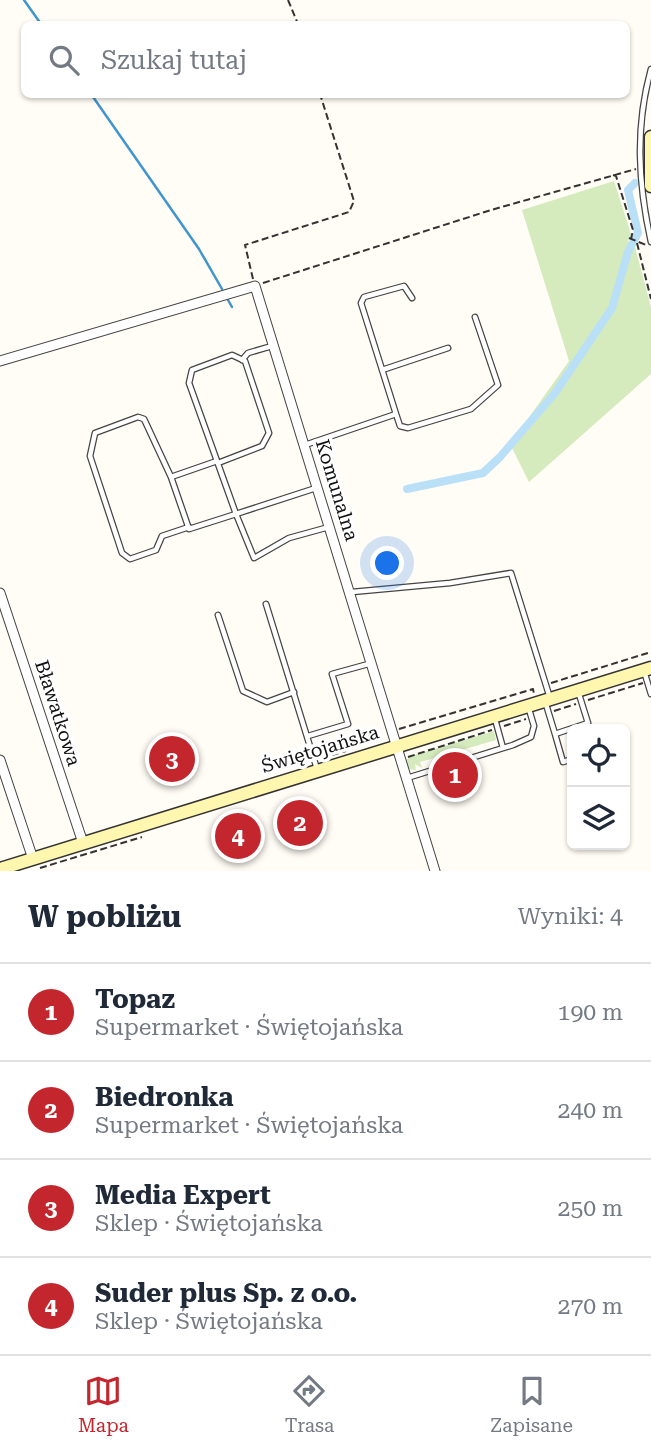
<!DOCTYPE html>
<html lang="pl">
<head>
<meta charset="utf-8">
<style>
	:root { --surface:#fff; --page:#f6f6f7; --text:#1f2937; --muted:#747a83; --line:#e0e1e3; --accent:#c4262e }
	body { margin:0; font-family:"Roboto Serif",serif; background:var(--page); color:var(--text) }
	.controls { position:absolute; right:21px; bottom:21px; display:grid; overflow:hidden; border-radius:10px; box-shadow:0 2px 5px #0004 }
	.controls button { width:63px; height:63px; display:grid; place-items:center; padding:0; border:0; border-bottom:2px solid var(--line); background:var(--surface); color:var(--text); font:35px sans-serif }
	.you { position:absolute; left:388px; top:564px; width:24px; height:24px; margin:-18px; border:5px solid #fff; border-radius:50%; background:#1a73e8; box-shadow:0 0 0 10px #1a73e833 }
	.badge { display:grid; place-items:center; width:46px; height:46px; border-radius:50%; background:var(--accent); color:#fff; font-size:23px; font-weight:700 }
	.pin { position:absolute; translate:-50% -50%; border:4px solid #fff; box-shadow:0 2px 7px #0006 }
	.list { margin:0; padding:0; list-style:none }
	h2 { display:flex; justify-content:space-between; align-items:center; height:91px; margin:0; padding:0 28px; font-size:30px }
	h2 small { font-size:23px; font-weight:400; color:var(--muted) }
	.list li { display:grid; grid-template-columns:46px 1fr auto; gap:21px; align-items:center; box-sizing:border-box; height:98px; padding:0 28px; border-top:2px solid var(--line) }
	.list b { display:block; font-size:26px; white-space:nowrap }
	.list p { margin:0; font-size:23px; white-space:nowrap; color:var(--muted) }
	.list em { font-size:23px; font-style:normal; color:var(--muted) }
	.icon { flex:none; width:38px; height:38px; fill:none; stroke:currentColor; stroke-width:2; stroke-linecap:round; stroke-linejoin:round }
	.map { position:relative; flex:none; width:651px; height:871px; overflow:hidden }
	.search { position:absolute; background:var(--surface); box-shadow:0 2px 5px #0004; left:21px; right:21px; top:21px; height:77px; display:flex; align-items:center; gap:18px; box-sizing:border-box; padding:0 24px; border-radius:10px; color:var(--muted); font-size:26px }
	.sheet { height:483px; background:var(--surface) }
	nav { display:flex; justify-content:space-around; align-items:center; box-sizing:border-box; height:98px; border-top:2px solid var(--line); background:var(--surface); font-size:19px; color:var(--muted) }
	nav a { display:grid; justify-items:center; gap:4px }
	nav .on { color:var(--accent) }
	.map>svg:first-child { display:block }
	.green { fill:#d5ebbd }
	.lines { fill:none; stroke-linecap:round; stroke-linejoin:round }
	.stream { stroke:#3f96cf; stroke-width:2.5 }
	.canal { stroke:#b9e0f7; stroke-width:8 }
	.lane-casing { stroke:#444; stroke-width:7 }
	.street-casing { stroke:#444; stroke-width:11 }
	.secondary-casing { stroke:#333; stroke-width:15 }
	.path { stroke:#333; stroke-width:2; stroke-dasharray:7 3.5; stroke-linecap:butt }
	.lane { stroke:#fff; stroke-width:4.5 }
	.street { stroke:#fff; stroke-width:9 }
	.secondary { stroke:#fff6b0; stroke-width:12 }
	.labels { text-anchor:middle; dominant-baseline:central; stroke-width:7; stroke-linejoin:round; paint-order:stroke }
	.street-label { font-size:19px; fill:#111; stroke:#fff }
</style>
</head>
<body>
<div class="map">
<svg width="651" height="871" viewBox="0 0 651 871">
	<rect width="100%" height="100%" fill="#fffdf5"/>
	<path class="green" d="M614,181l17,53 -3,7 7,6 16,60v67l-122,108 -19,-38 59,-83 -47,-151z
		M494,731l2,9 -76,22 2,6 -7,-4 1,6 -7,-1 -3,-9 5,-4z"/>
	<g class="lines">
		<path class="stream" d="M24,0l17,24
			M91,94l108,155 23,40
			M228,300l4,7"/>
		<path class="canal" d="M407,489l76,-16 17,-16 55,-64 57,-85 16,-56 10,-19 -10,-43 7,-7"/>
		<defs>
			<path id="lane" d="M651,69c-16,58 -13,114 0,173
				M242,360l6,-7 24,-7
				M382,370l66,-22
				M396,414l4,12 8,2 63,-19 27,-24 -23,-68
				M305,445l91,-31 -35,-111 3,-6 40,-11 8,12
				M217,461l-28,-78 3,-13 40,-15 13,6 24,72 -7,13 -44,17
				M217,461l19,53 -47,15 -18,-52z
				M171,477l-27,-58 -6,-2 -43,16 -5,23 32,97 8,6 26,-9 6,-14 27,-9
				M316,488l-80,26 18,44 35,-20 40,-11
				M352,592l98,-9 61,-10 39,125
				M266,604l51,165
				M218,615l25,76 24,11 27,-10
				M644,671l7,23
				M545,701l10,33 33,-11 -10,-32
				M495,719l8,29
				M555,734l8,28 9,-3
				M308,736l40,-12 -16,-50 40,-11
				M407,778l106,-33 18,-8 3,-11 -6,-20"/>
			<path id="street" d="M0,361l255,-75 180,585
				M0,593l83,250
				M0,760l33,99"/>
			<path id="secondary" d="M651,137v49
				M0,869l651,-201"/>
		</defs>
		<use href="#lane" class="lane-casing"/>
		<use href="#street" class="street-casing"/>
		<use href="#secondary" class="secondary-casing"/>
		<path class="path" d="M288,0l10,24
			M613,175l3,1 17,54 -2,9
			M629,238l17,7
			M637,243l14,56
			M253,279l-8,-34 104,-33 5,-11 -34,-107
			M263,283l228,-73 145,-41
			M551,683l100,-31
			M588,700l55,-17
			M554,711l22,-7
			M504,726l22,-7
			M399,729l134,-40 1,5
			M408,757l84,-27
			M322,758l24,-7
			M40,868l102,-31"/>
		<use href="#lane" class="lane"/>
		<use href="#street" class="street"/>
		<use href="#secondary" class="secondary"/>
	</g>
	<g class="labels">
		<g class="street-label">
			<text transform="translate(337 490) rotate(73)">Komunalna</text>
			<text transform="translate(58 713) rotate(72)">Bławatkowa</text>
			<text transform="translate(320 749) rotate(-17)">Świętojańska</text>
		</g>
	</g>
</svg>
<div class="controls">
<button><svg class="icon" aria-label="locate" viewBox="0 0 24 24"><circle cx="12" cy="12" r="6"/><path d="M12 2v4M12 18v4M2 12h4M18 12h4"/></svg></button>
<button><svg class="icon" aria-label="layers" viewBox="0 0 24 24"><path d="M12 4l9 5-9 5-9-5zM3 14l9 5 9-5"/></svg></button>
</div>
<div class="you"></div>
<div class="pin badge" style="left:455px;top:775px">1</div>
<div class="pin badge" style="left:300px;top:823px">2</div>
<div class="pin badge" style="left:172px;top:759px">3</div>
<div class="pin badge" style="left:238px;top:836px">4</div>
<div class="search"><svg class="icon" aria-label="search" viewBox="0 0 24 24"><circle cx="10" cy="10" r="6"/><path d="M15 15l6 6"/></svg>Szukaj tutaj</div>
</div>
<section class="sheet">
<h2>W pobliżu<small>Wyniki: 4</small></h2>
<ul class="list">
<li><span class="badge">1</span><div><b>Topaz</b><p>Supermarket · Świętojańska</p></div><em>190 m</em></li>
<li><span class="badge">2</span><div><b>Biedronka</b><p>Supermarket · Świętojańska</p></div><em>240 m</em></li>
<li><span class="badge">3</span><div><b>Media Expert</b><p>Sklep · Świętojańska</p></div><em>250 m</em></li>
<li><span class="badge">4</span><div><b>Suder plus Sp. z o.o.</b><p>Sklep · Świętojańska</p></div><em>270 m</em></li>
</ul>
</section>
<nav>
<a class="on"><svg class="icon" aria-label="map" viewBox="0 0 24 24"><path d="M3 6l6-2 6 2 6-2v14l-6 2-6-2-6 2zM9 4v14M15 6v14"/></svg>Mapa</a>
<a><svg class="icon" aria-label="directions" viewBox="0 0 24 24"><path d="M12 3l9 9-9 9-9-9zM9 14v-3h6M13 9l2 2-2 2"/></svg>Trasa</a>
<a><svg class="icon" aria-label="saved" viewBox="0 0 24 24"><path d="M7 4h10v16l-5-4-5 4z"/></svg>Zapisane</a>
</nav>
</body>
</html>
